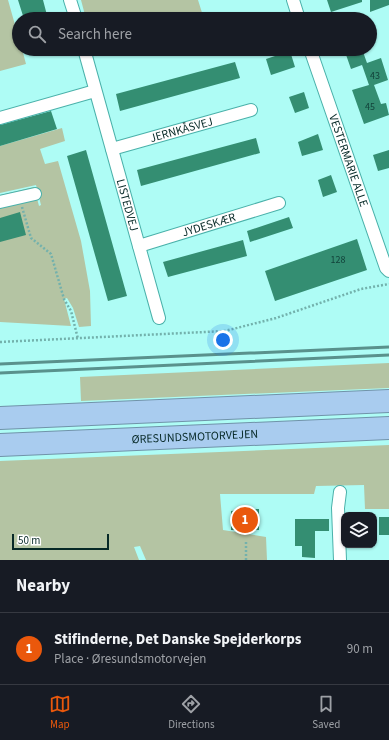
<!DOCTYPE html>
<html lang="en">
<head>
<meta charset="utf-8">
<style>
	:root { --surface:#171b24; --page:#20242c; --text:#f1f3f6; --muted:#9ea1a6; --line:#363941; --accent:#ea580c }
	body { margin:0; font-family:"Source Sans 3",sans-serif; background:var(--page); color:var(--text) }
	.controls { position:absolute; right:12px; bottom:12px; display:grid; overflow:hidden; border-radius:8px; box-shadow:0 1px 3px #0004 }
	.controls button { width:36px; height:36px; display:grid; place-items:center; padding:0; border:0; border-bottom:1px solid var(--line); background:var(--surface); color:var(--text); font:20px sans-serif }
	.scale { position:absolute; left:12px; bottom:10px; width:97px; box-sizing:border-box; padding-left:4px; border:2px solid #072927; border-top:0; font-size:11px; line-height:14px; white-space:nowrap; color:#072927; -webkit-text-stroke:3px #fff; paint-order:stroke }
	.you { position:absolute; left:223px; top:340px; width:14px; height:14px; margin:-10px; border:3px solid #fff; border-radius:50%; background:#1a73e8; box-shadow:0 0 0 6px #1a73e833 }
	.badge { display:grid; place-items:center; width:26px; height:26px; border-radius:50%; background:var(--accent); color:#fff; font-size:13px; font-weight:700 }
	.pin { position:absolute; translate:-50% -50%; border:2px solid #fff; box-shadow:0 1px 4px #0006 }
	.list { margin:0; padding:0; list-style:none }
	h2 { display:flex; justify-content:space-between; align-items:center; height:52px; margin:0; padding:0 16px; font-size:17px }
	h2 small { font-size:13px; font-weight:400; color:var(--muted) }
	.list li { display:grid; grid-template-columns:26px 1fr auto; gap:12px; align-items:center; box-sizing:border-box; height:72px; padding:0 16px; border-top:1px solid var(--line) }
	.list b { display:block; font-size:15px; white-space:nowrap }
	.list p { margin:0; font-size:13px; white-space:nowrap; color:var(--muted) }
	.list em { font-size:13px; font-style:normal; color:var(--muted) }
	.icon { flex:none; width:22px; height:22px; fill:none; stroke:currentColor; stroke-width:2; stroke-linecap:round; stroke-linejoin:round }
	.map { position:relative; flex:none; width:389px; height:560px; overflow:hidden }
	.search { position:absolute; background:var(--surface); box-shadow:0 1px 3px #0004; left:12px; right:12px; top:12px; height:44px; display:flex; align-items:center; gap:10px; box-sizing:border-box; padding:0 14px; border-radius:22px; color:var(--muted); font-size:15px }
	.sheet { height:124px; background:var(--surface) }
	nav { display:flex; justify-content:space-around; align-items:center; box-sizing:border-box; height:56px; border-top:1px solid var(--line); background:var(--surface); font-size:11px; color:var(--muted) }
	nav a { display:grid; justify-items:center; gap:2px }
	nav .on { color:var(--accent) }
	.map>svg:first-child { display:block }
	.green { fill:#b4c4a3 }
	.building { fill:#348e72 }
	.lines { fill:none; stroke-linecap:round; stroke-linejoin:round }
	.street-casing { stroke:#4ab1aa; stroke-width:14 }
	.highway-casing { stroke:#7093a9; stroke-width:24 }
	.path { stroke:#73b1ac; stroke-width:2.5; stroke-dasharray:2 2; stroke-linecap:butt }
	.street { stroke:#fff; stroke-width:12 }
	.highway { stroke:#a9ccef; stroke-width:22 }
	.rail { stroke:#59918c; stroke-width:3 }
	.labels { text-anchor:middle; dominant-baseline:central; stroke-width:3; stroke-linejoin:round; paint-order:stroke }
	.number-label { font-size:10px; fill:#12423a }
	.street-label { font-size:12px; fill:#072927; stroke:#fff }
</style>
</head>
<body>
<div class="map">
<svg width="389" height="560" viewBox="0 0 389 560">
	<rect width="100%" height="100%" fill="#aefcf5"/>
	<path class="green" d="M0,0h8l11,39v10h3l4,15 -26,7z
		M81,0h117l6,19h-118z
		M62,128l3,13 -25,8 5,15 13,-3 23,80 9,50 1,35 -12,1 -6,-19 -6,-10 -3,1 7,27 -71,-4v-127l34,-8 5,19 2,-1 -5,-20 -36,8v-47z
		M389,363v25l-308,13 -1,-24z
		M389,445v64h-24l-1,-24 -48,1 -2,8h-94l3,36 43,7 1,23h-121l-6,-14 -6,1 5,13h-139v-99z"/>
	<path class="building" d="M18,0h25l5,19h-24z
		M327,0h35v2l-31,10z
		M370,0h19v5l-19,7z
		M344,49h18l5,14 14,-5 7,22 -14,5 7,19 5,-1 3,12 -25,9 -12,-34 17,-5 -7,-20 -11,4z
		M290,51l5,16 -24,8 -5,-16z
		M235,62l5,16 -120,33 -4,-17z
		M304,92l5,16 -14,5 -6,-16z
		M51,111l6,18 -57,17v-21z
		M318,134l5,16 -21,6 -4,-14z
		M256,138l4,15 -119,33 -4,-16z
		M86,150l41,146 -19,5 -41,-145z
		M389,150v18l-11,3 -5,-16z
		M331,175l6,17 -14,5 -5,-17z
		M20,212l6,23 -26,7v-24z
		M289,217l4,11 -43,14 -3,-11z
		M357,239l10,31 -92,31 -10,-30z
		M243,240l4,16 -79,21 -5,-15z
		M248,509h11v21h-28v-19z
		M379,517h10v18h-10z
		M295,519h34v12h-14v27l-13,-1v-11h-7z"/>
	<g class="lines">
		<defs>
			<g id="street">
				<path d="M70,0l6,19"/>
				<path d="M293,0l6,19"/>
				<path id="s1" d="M84,49l75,269"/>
				<path id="s2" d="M310,49l76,219 3,3"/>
				<path d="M0,118l95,-27"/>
				<path id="s3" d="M112,149l139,-39"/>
				<path d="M0,202l35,-8"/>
				<path id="s4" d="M139,246l140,-43"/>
				<path d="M340,560l-2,-52 2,-16"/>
			</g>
			<g id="highway">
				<path d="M0,418l389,-17"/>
				<path id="s5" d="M0,445l389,-17"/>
			</g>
		</defs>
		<use href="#street" class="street-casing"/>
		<use href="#highway" class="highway-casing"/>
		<path class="path" d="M22,207l9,31 20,16 13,45 7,12 7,28
			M0,342l225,-11 51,-13 85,-29 28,-5
			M246,542v18"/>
		<use href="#street" class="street"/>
		<use href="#highway" class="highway"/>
		<path class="rail" d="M0,364l389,-17
			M0,373l389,-18"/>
	</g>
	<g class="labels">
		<g class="number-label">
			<text x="375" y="76">43</text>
			<text x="370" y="107">45</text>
			<text x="338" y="260">128</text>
		</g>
		<g class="street-label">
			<text stroke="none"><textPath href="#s3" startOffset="72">JERNKÅSVEJ</textPath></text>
			<text stroke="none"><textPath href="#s2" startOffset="118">VESTERMARIE ALLE</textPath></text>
			<text stroke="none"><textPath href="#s1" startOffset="162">LISTEDVEJ</textPath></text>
			<text stroke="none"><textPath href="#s4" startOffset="73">JYDESKÆR</textPath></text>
			<text stroke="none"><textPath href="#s5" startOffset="195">ØRESUNDSMOTORVEJEN</textPath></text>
		</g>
	</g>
</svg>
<div class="controls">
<button><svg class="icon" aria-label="layers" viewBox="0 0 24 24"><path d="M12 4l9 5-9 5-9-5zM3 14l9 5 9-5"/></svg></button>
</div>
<div class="scale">50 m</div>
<div class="you"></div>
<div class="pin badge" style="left:245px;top:520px">1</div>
<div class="search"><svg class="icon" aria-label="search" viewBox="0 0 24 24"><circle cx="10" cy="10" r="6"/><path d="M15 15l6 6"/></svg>Search here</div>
</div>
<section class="sheet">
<h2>Nearby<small></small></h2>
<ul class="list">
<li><span class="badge">1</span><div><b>Stifinderne, Det Danske Spejderkorps</b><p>Place · Øresundsmotorvejen</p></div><em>90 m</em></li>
</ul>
</section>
<nav>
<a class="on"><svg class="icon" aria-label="map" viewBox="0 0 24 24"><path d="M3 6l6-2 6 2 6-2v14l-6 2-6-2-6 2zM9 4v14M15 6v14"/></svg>Map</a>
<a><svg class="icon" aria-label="directions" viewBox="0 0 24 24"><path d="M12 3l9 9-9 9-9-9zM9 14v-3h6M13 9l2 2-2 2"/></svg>Directions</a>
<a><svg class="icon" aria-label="saved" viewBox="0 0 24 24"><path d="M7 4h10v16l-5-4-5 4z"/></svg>Saved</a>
</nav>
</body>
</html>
